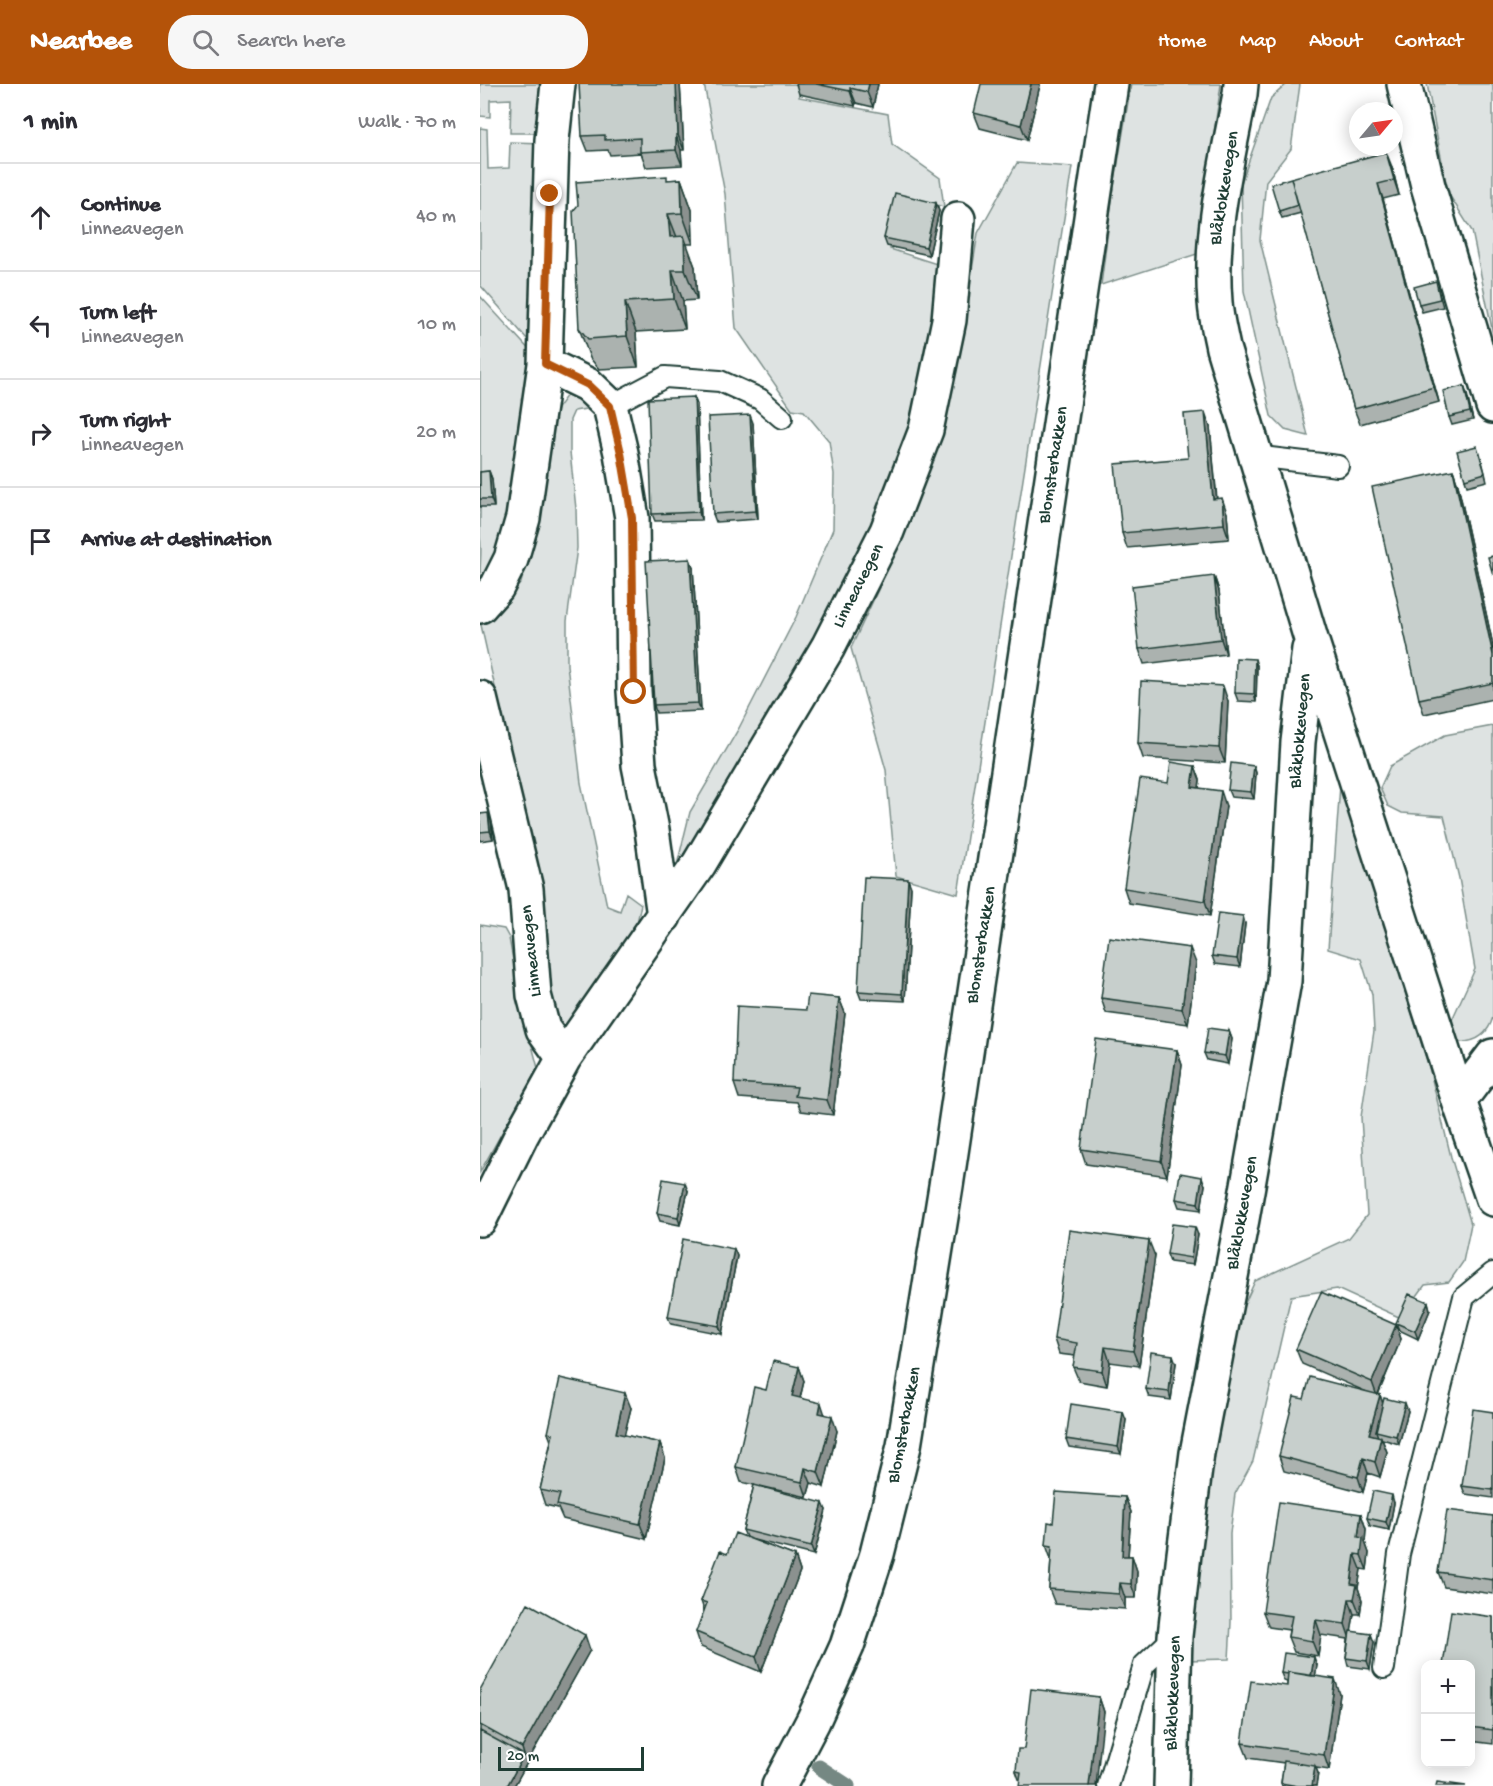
<!DOCTYPE html>
<html lang="en">
<head>
<meta charset="utf-8">
<style>
	:root { --surface:#fff; --page:#f7f7f7; --text:#2b2b33; --muted:#7c7c81; --line:#e1e1e2; --accent:#b45309 }
	body { margin:0; font-family:"Gochi Hand",sans-serif; background:var(--page); color:var(--text) }
	.controls { position:absolute; right:18px; bottom:18px; display:grid; overflow:hidden; border-radius:12px; box-shadow:0 3px 15px #0003 }
	.controls button { width:54px; height:54px; display:grid; place-items:center; padding:0; border:0; border-bottom:2px solid var(--line); background:var(--surface); color:var(--text); font:30px sans-serif }
	.compass { position:absolute; left:869px; top:18px; width:54px; height:54px; border-radius:50%; background:var(--surface); box-shadow:0 3px 15px #0003; rotate:61deg }
	.scale { position:absolute; left:18px; bottom:15px; width:146px; box-sizing:border-box; padding-left:6px; border:3px solid #1f3d34; border-top:0; font-size:16px; line-height:21px; white-space:nowrap; color:#1f3d34; -webkit-text-stroke:4px #fff; paint-order:stroke }
	.stop { position:absolute; width:18px; height:18px; margin:-14px; border:4px solid #b45309; border-radius:50%; background:#fff }
	.stop.end { background:#b45309; border-color:#fff; box-shadow:0 2px 6px #0008 }
	.list { margin:0; padding:0; list-style:none }
	h2 { display:flex; justify-content:space-between; align-items:center; height:78px; margin:0; padding:0 24px; font-size:26px }
	h2 small { font-size:20px; font-weight:400; color:var(--muted) }
	.list li { display:grid; grid-template-columns:39px 1fr auto; gap:18px; align-items:center; box-sizing:border-box; height:108px; padding:0 24px; border-top:2px solid var(--line) }
	.list b { display:block; font-size:22px; white-space:nowrap }
	.list p { margin:0; font-size:20px; white-space:nowrap; color:var(--muted) }
	.list em { font-size:20px; font-style:normal; color:var(--muted) }
	.icon { flex:none; width:33px; height:33px; fill:none; stroke:currentColor; stroke-width:2; stroke-linecap:round; stroke-linejoin:round }
	.map { position:relative; flex:none; width:1013px; height:1702px; overflow:hidden }
	header { display:flex; align-items:center; gap:36px; box-sizing:border-box; height:84px; padding:0 30px; background:var(--accent); color:#fff }
	header strong { font-size:28px }
	nav { display:flex; gap:33px; margin-inline-start:auto; font-size:21px }
	.search { width:420px; height:54px; background:var(--page); display:flex; align-items:center; gap:15px; box-sizing:border-box; padding:0 21px; border-radius:24px; color:var(--muted); font-size:22px }
	main { display:flex }
	aside { flex:1; background:var(--surface) }
	.map>svg:first-child { display:block }
	.green { fill:#dee3e2; stroke:#7e908b; stroke-width:1.5 }
	.lines { fill:none; stroke-linecap:round; stroke-linejoin:round }
	.stream { stroke:#758883; stroke-width:15 }
	.service-casing { stroke:#1f3d34; stroke-width:24 }
	.minor-casing { stroke:#1f3d34; stroke-width:38 }
	.tertiary-casing { stroke:#1f3d34; stroke-width:38 }
	.service { stroke:#fff; stroke-width:20 }
	.minor { stroke:#fff; stroke-width:33 }
	.tertiary { stroke:#fff; stroke-width:33 }
	.wall { fill:#abb2af; stroke:#1f3d34; stroke-width:1.5 }
	.shaded-wall { fill:#8b918f; stroke:#1f3d34; stroke-width:1.5 }
	.building { fill:#c7cfcc; stroke:#1f3d34; stroke-width:1.5 }
	.route { stroke:#b45309; stroke-width:8 }
	.labels { text-anchor:middle; dominant-baseline:central; stroke-width:5; stroke-linejoin:round; paint-order:stroke }
	.street-label { font-size:18px; fill:#1f3d34; stroke:#fff }
</style>
</head>
<body>
<header>
<strong>Nearbee</strong>
<div class="search"><svg class="icon" aria-label="search" viewBox="0 0 24 24"><circle cx="10" cy="10" r="6"/><path d="M15 15l6 6"/></svg>Search here</div>
<nav><a>Home</a><a>Map</a><a>About</a><a>Contact</a></nav>
</header>
<main>
<aside>
<h2>1 min<small>Walk · 70 m</small></h2>
<ul class="list">
<li><svg class="icon" aria-label="ahead" viewBox="0 0 24 24"><path d="M12 20V5M6 11l6-6 6 6"/></svg><div><b>Continue</b><p>Linneavegen</p></div><em>40 m</em></li>
<li><svg class="icon" aria-label="left" viewBox="0 0 24 24"><path d="M17 20v-9H6M10 6l-5 5 5 5"/></svg><div><b>Turn left</b><p>Linneavegen</p></div><em>10 m</em></li>
<li><svg class="icon" aria-label="right" viewBox="0 0 24 24"><path d="M7 20v-9h11M14 6l5 5-5 5"/></svg><div><b>Turn right</b><p>Linneavegen</p></div><em>20 m</em></li>
<li><svg class="icon" aria-label="arrive" viewBox="0 0 24 24"><path d="M6 21V4h12l-3 4 3 4H6"/></svg><div><b>Arrive at destination</b></div></li>
</ul>
</aside>
<div class="map">
<svg width="1013" height="1702" viewBox="0 0 1013 1702">
	<rect width="100%" height="100%" fill="#fff"/>
	<filter id="ink" filterUnits="userSpaceOnUse"><feTurbulence type="fractalNoise" baseFrequency=".0167" numOctaves="2"/><feDisplacementMap in="SourceGraphic" scale="12" xChannelSelector="R" yChannelSelector="G"/><feConvolveMatrix kernelMatrix="1 2 1 2 8 2 1 2 1" color-interpolation-filters="sRGB"/></filter>
	<g filter="url(#ink)">
		<path class="green" d="M0,0h70l-5,49h-35l1,-34 -21,1v17l-10,-1z
			M224,0h98l-3,13 89,17 4,30 48,34 4,29 -44,-11 -10,53 53,17 -26,156 -72,176 -164,275 -3,-12 12,-49 49,-84 57,-111 37,-88 1,-55 -5,-33 -25,-30 -12,-2 -56,-81 -11,-134z
			M651,0h90l-24,170 -96,31 11,-86z
			M807,0h13l-9,65 -25,32 -6,59 48,196 -23,-6 -14,-14 -27,-125 -3,-108 30,-85z
			M947,0h66v250l-21,-103 -24,-38z
			M0,44l7,1 1,40 21,-1 1,-26 34,1 -9,205 -55,-63z
			M537,79l55,4 -114,727 -62,-18 -10,-106 -35,-122 46,-99 60,-186 21,-130z
			M0,212l53,58 -19,162 -28,61 -6,-2c0,-14 2,-25 0,-39z
			M87,311l20,2 13,17 -14,-5 -12,2 -4,9v32l6,57 1,39 -10,73v44l14,118 26,123 13,5 6,-18 15,11 -5,24 -38,63 -35,39 -18,-47 -26,-189 -38,-169 40,-42 6,-24 20,-125 11,-27z
			M1013,642v291c-5,18 -18,26 -36,25l-6,-20 24,-53 -16,-91 -15,-62 -42,-3 -14,-7 -8,-18 10,-22 55,-31z
			M860,701l89,282 22,90 20,67 -8,38 -14,20 -24,3 -24,33 -64,-29 -46,7 -38,165 -18,33 -5,39 1,89 -2,37 -42,1 16,-140 15,-97 21,-107 16,-35 94,-43 18,-23 -6,-98 13,-86 -2,-37 -11,-35 -33,-10z
			M0,841l24,4 5,9 12,66 17,64 -58,104z"/>
		<g class="lines">
			<path class="stream" d="M339,1683l29,19"/>
			<defs>
				<path id="service" d="M130,322l55,-29 55,4 40,18 22,19
					M775,372l83,10
					M904,1584l15,-114 65,-257 29,-24
					M628,1702l36,-121 31,-29"/>
				<path id="minor" d="M761,0l-1,10c-13,69 -31,138 -25,208 1,16 5,31 8,46l88,291 148,462 34,98
					M924,0l24,102 65,220
					M65,280l43,21 22,21 11,47 11,65 2,173 5,74 13,65 12,86
					M0,522l17,-19 14,-28 12,-41 22,-154 7,-224 6,-56
					M0,614l46,191 8,106 9,34 21,29
					M979,1017l34,-45
					M0,1135l42,-85 42,-76 135,-194 129,-217 59,-116 39,-101 23,-110 9,-101
					M691,1702l4,-150 9,-82 13,-101 45,-234 42,-238 14,-239 11,-93"/>
				<path id="tertiary" d="M299,1702l34,-65 34,-75 30,-92 27,-108 42,-260 165,-1102"/>
			</defs>
			<use href="#service" class="service-casing"/>
			<use href="#minor" class="minor-casing"/>
			<use href="#tertiary" class="tertiary-casing"/>
			<use href="#service" class="service"/>
			<use href="#minor" class="minor"/>
			<use href="#tertiary" class="tertiary"/>
		</g>
		<path class="wall" d="M200,0l4,66h-3l1,15 -36,2 -5,-14 -31,2 -2,-5 -20,1 -6,-15z
			M316,0h82l-5,23 -17,-4 -1,3 -56,-12z
			M560,1l-13,55 -47,-12 -6,-15z
			M912,83l7,28 -16,4 56,203 -79,22 -6,-15 -53,-196 -19,5 -3,-7z
			M201,95l11,31 1,34h-7l9,23 2,33 -14,1 2,28 -49,3 2,35 -39,2 -9,-11 -11,-30 89,-148z
			M456,119l3,8 -10,44 -42,-9 -3,-8z
			M958,205l5,18 -21,5 -3,-8z
			M984,302l9,34 -21,5 -3,-8z
			M214,313l3,8 4,115 -46,1 -3,-7z
			M273,339l5,96 -42,3 -3,-8z
			M730,343l7,72 10,14 2,26 -102,9 -5,-15 66,-75z
			M1000,369l7,28 -20,5 -2,-7z
			M973,386l5,15 35,160v54l-69,15 -5,-15z
			M9,387l3,8 2,28h-14v-35z
			M210,475l3,8 8,144 -45,2 -2,-8z
			M734,492l5,15 7,63 -82,10 -5,-15z
			M777,582l-1,36 -18,-1 -3,-8z
			M748,617l-3,62 -82,-5 -5,-15z
			M715,682l5,14 -1,8 27,18 -16,110 -81,-13 -5,-15 44,-105z
			M774,682l2,7 -2,26 -23,-2 -3,-7z
			M0,730l11,7 2,18 -13,2z
			M431,803l-6,114 -44,-2 -3,-8z
			M765,840l-5,43 -25,-3 -3,-8z
			M716,879l-8,61 -82,-11 -5,-15z
			M359,914l6,15 -12,102 -32,-4 -4,-9 -58,-4 -5,-15 72,-73z
			M749,947l3,8 -4,25 -21,-4 -3,-7z
			M697,966l5,15 -15,111 -81,-12 -5,-15z
			M725,1101l-4,25 -22,-3 -3,-8z
			M208,1107l-8,34 -20,-4 -3,-8z
			M718,1151l-5,30 -23,-3 -3,-8z
			M254,1165l3,7 -15,78 -51,-10 -3,-7z
			M675,1172l-16,110 -29,-4 -3,24 -28,-5 -6,-14 2,-11 -16,-2 -5,-15z
			M948,1218l2,8 -12,29 -19,-9 -3,-7z
			M916,1241l5,14 -23,56h2l3,9 25,7 -9,33 -17,-5 5,13 -7,25 -12,-4 -5,19 -79,-21 -5,-15 25,-57 63,-7 -65,-28 -6,-15z
			M696,1279l-5,37 -22,-3 -3,-8z
			M319,1283l5,14 -4,17 25,16 12,17 -13,56 -13,-4 -4,14 -47,-11 66,24 -12,45 -64,-16 45,17 5,15 -39,101 -60,-25 -5,-15 8,-22 -3,-9 26,-47 19,-17 -3,-7 11,-45 -13,-3 -5,-15 30,-77z
			M151,1324l-7,27 36,8 5,15 -19,81 -83,-20 -5,-11 -13,-3 -5,-15 11,-49 -3,-8z
			M1013,1328v86l-28,-4 -3,-8z
			M646,1336l-5,34 -52,-7 -3,-8z
			M645,1413l6,15 -3,44h4l5,15 -1,27h-11v11l-70,-5 -6,-15 2,-30 -5,-14 7,-22z
			M914,1419l-5,27 -19,-4 -3,-8z
			M881,1430l5,15 -1,13 4,11 -2,17 -6,-1 -3,19 4,12 -2,14h-6l-3,18 23,10 -4,27 -22,-3 -2,-8 2,-19 -27,-4 -3,21 -24,-4 -6,-15 1,-7 -20,-3 -6,-15z
			M1013,1432v78l-49,-7 -6,-15z
			M1013,1533v127l-23,-3v-76z
			M110,1566l-76,136h-34v-96z
			M837,1581l-2,11 25,18 -11,76 -13,-2 2,5 -2,13h-34l-1,-3 3,-20 -36,-5 -6,-15 45,-57v-4l-3,-1 -3,-8z
			M619,1613l5,15 -84,70 -4,-11 8,-22z"/>
		<path class="shaded-wall" d="M196,0h4l4,66 -6,-15z
			M389,0h9l-5,23 -6,-15z
			M551,0h9v1l-13,55 -6,-15z
			M370,4l6,15 -1,3 -5,-15z
			M196,51l5,15 1,15 -6,-15z
			M906,68l6,15 7,28 -5,-15z
			M201,95l11,31 1,34 -11,-31z
			M898,100l5,15 56,203 -5,-15z
			M456,119l3,8 -10,44 -3,-8z
			M188,130l12,31 -10,-8z
			M204,152l11,31 2,33 -12,-30z
			M192,186l11,31 2,28 -11,-30z
			M145,218l11,30 2,35 -11,-31z
			M984,302l3,8 6,26 -3,-8z
			M214,313l3,8 4,115 -2,-8z
			M725,328l5,15 8,87 -5,-15z
			M270,331l3,8 5,96 -2,-8z
			M973,386l5,15 35,160v10z
			M9,387l3,8 2,28 -3,-8z
			M742,414l5,15 2,26 -5,-15z
			M210,475l3,8 8,144 -3,-8z
			M734,492l5,15 7,63 -5,-15z
			M775,575l2,7 -1,36 -2,-8z
			M743,602l5,15 -3,62 -6,-15z
			M715,682l5,14 -3,22 -5,-15z
			M774,682l2,7 -2,26 -3,-7z
			M741,707l5,15 -16,110 -5,-15z
			M8,729l3,8 2,18 -3,-8z
			M428,795l3,8 -6,114 -3,-7z
			M763,832l2,8 -5,43 -3,-8z
			M710,864l6,15 -8,61 -6,-15z
			M359,914l6,15 -12,102 -6,-15z
			M749,947l3,8 -4,25 -3,-8z
			M697,966l5,15 -15,111 -6,-15z
			M722,1093l3,8 -4,25 -3,-7z
			M205,1099l3,8 -8,34 -2,-8z
			M715,1143l3,8 -5,30 -2,-7z
			M669,1157l6,15 -16,110 -6,-15z
			M254,1165l3,7 -15,78 -3,-8z
			M948,1218l2,8 -12,29 -3,-8z
			M916,1241l5,14 -24,57 -5,-14z
			M625,1263l5,15 -3,24 -5,-15z
			M693,1271l3,8 -5,37 -2,-8z
			M319,1283l5,14 -7,30 -5,-15z
			M145,1309l6,15 -10,40 -5,-15z
			M900,1311l5,15 -9,21 2,6 -9,-3z
			M341,1319l5,15 -7,-5z
			M925,1319l3,8 -9,33 -3,-8z
			M643,1328l3,8 -5,34 -3,-7z
			M352,1332l5,15 -13,56 -6,-15z
			M901,1353l6,15 -7,25 -5,-15z
			M180,1359l5,15 -19,81 -6,-15z
			M883,1374l5,15 -5,19 -5,-15z
			M325,1384l6,15 -4,14 -5,-15z
			M912,1411l2,8 -5,27 -3,-8z
			M645,1413l6,15 -4,59 -5,-15z
			M343,1419l3,7 -12,45 -3,-8z
			M881,1430l5,15 -1,13 4,11 -2,17 -6,-15 -3,-18z
			M875,1470l6,15 -3,19 4,12 -2,14 -6,-15 -3,-15z
			M315,1472l5,15 -39,101 -5,-15z
			M652,1472l5,15 -1,27 -5,-14z
			M640,1499l5,15v11l-6,-15z
			M869,1515l5,15 -4,25 -5,-15z
			M836,1536l5,15 -3,21 -6,-15z
			M891,1550l3,8 -4,27 -3,-8z
			M105,1551l5,15 -76,136h-7l17,-31 -2,-7z
			M834,1573l3,8 -3,20 -3,-8z
			M855,1595l5,15 -11,76 -5,-15z
			M619,1613l5,15 -8,74h-7z
			M835,1682l3,7 -2,13h-4z"/>
		<path class="building" d="M99,0h97l2,51h-2v15l-36,2v-14l-35,2v-5l-23,1z
			M336,0h53l-2,8 -17,-4v3z
			M501,0h50l-10,41 -47,-12z
			M906,68l8,28 -16,4 56,203 -80,22 -63,-231z
			M187,92v4l14,-1 1,34 -14,1 2,23 14,-1 1,34h-13l2,29 -49,3 2,34 -39,3 -9,-11 -6,-117 5,-6 -2,-23z
			M811,94l7,27 -19,6 -8,-27z
			M415,109l41,10 -10,44 -42,-9z
			M956,197l4,18 -21,5 -5,-17z
			M984,302l6,26 -21,5 -6,-26z
			M214,313l5,115 -47,2 -4,-115z
			M725,328l8,87 9,-1 2,26 -102,9 -7,-69 73,-6 -4,-44z
			M270,331l6,96 -43,3 -5,-97z
			M997,362l8,27 -20,6 -8,-28z
			M973,386l40,185v28l-74,16 -47,-212z
			M9,387l2,28h-11v-27z
			M1013,472v19l-5,-18z
			M210,475l8,144 -44,2 -8,-144z
			M734,492l7,63 -82,10 -7,-63z
			M756,574l19,1 -1,35 -19,-1z
			M661,597l82,5 -4,62 -81,-5z
			M691,678l24,4 -3,21 29,4 -16,110 -81,-13 16,-109 28,4z
			M751,679l23,3 -3,26 -23,-2z
			M8,729l2,18 -10,1v-18z
			M384,793l44,2 -6,115 -44,-3z
			M738,829l25,3 -6,43 -25,-3z
			M629,853l81,11 -8,61 -81,-11z
			M328,911l31,3 -12,102 -32,-4 2,-9 -63,-4 3,-77 69,4z
			M728,944l21,3 -4,25 -21,-3z
			M616,955l81,11 -16,111 -80,-12z
			M700,1089l22,4 -4,26 -22,-4z
			M183,1095l22,4 -7,34 -21,-4z
			M692,1140l23,3 -4,31 -24,-4z
			M589,1146l80,11 -16,110 -28,-4 -3,24 -29,-4 4,-24 -23,-4z
			M203,1155l51,10 -15,77 -51,-9z
			M841,1208l75,33 -24,57 -76,-33z
			M929,1210l19,8 -13,29 -19,-8z
			M671,1268l22,3 -4,37 -23,-3z
			M293,1277l26,6 -7,29 29,7 -2,10 13,3 -14,56 -13,-4 -3,14 -66,-15 18,-80 12,3z
			M830,1293l70,18 -11,39 12,3 -6,25 -12,-4 -5,19 -79,-21 15,-59 10,2z
			M80,1294l65,15 -9,40 44,10 -20,81 -83,-19 3,-11 -20,-4 13,-56 -5,-1z
			M904,1314l21,5 -9,33 -20,-5z
			M591,1320l52,8 -5,35 -52,-8z
			M993,1325l20,3v78l-31,-4z
			M274,1401l69,18 -12,44 -68,-17z
			M893,1407l19,4 -6,27 -19,-4z
			M576,1408l69,5 -3,59h10l-1,28 -11,-1 -1,11 -70,-5 3,-43 -6,-1 2,-23 5,1z
			M799,1418l82,12 -3,23 5,1 -2,17 -6,-1 -4,30 6,1 -3,14h-5l-4,25 -29,-4 -4,21 -24,-4 4,-21 -29,-4z
			M967,1426l46,6v64l-55,-8z
			M255,1449l60,23 -39,101 -60,-25 11,-29 -6,-2 19,-50 7,3z
			M48,1519l57,32 -63,113 -42,-23v-35z
			M971,1527l42,6v113l-23,-3v-62h-27z
			M870,1547l21,3 -4,27 -21,-3z
			M804,1569l30,4 -3,19 -23,-4v2l-7,-1z
			M808,1588l47,7 -11,76 -82,-12 9,-62 36,5z
			M551,1605l68,8 -10,89h-70l2,-14 -5,-1 2,-22h6z
			M0,1647l44,24 -17,31h-27z
			M804,1677l31,5 -3,20h-14l-17,-3z
			M957,1698l29,4h-30z"/>
	</g>
	<g class="lines" filter="url(#ink)">
		<path class="route" d="M70,110l-5,170 43,21 22,21 11,47 11,65 2,174"/>
	</g>
	<g class="labels">
		<g class="street-label">
			<text transform="translate(745 104) rotate(-81)">Blåklokkevegen</text>
			<text transform="translate(574 381) rotate(-81)">Blomsterbakken</text>
			<text transform="translate(379 502) rotate(-63)">Linneavegen</text>
			<text transform="translate(821 647) rotate(-85)">Blåklokkevegen</text>
			<text transform="translate(502 861) rotate(-81)">Blomsterbakken</text>
			<text transform="translate(52 867) rotate(-96)">Linneavegen</text>
			<text transform="translate(763 1129) rotate(-80)">Blåklokkevegen</text>
			<text transform="translate(425 1341) rotate(-79)">Blomsterbakken</text>
			<text transform="translate(694 1609) rotate(-88)">Blåklokkevegen</text>
		</g>
	</g>
</svg>
<div class="controls">
<button>+</button>
<button>−</button>
</div>
<svg class="compass" viewBox="-18 -18 36 36"><path d="M0-13l5 13h-10z" fill="#e53935"/><path d="M0 13l5-13h-10z" fill="#7c7c81"/></svg>
<div class="scale">20 m</div>
<div class="stop" style="left:154px;top:608px"></div>
<div class="stop end" style="left:70px;top:110px"></div>
</div>
</main>
</body>
</html>
